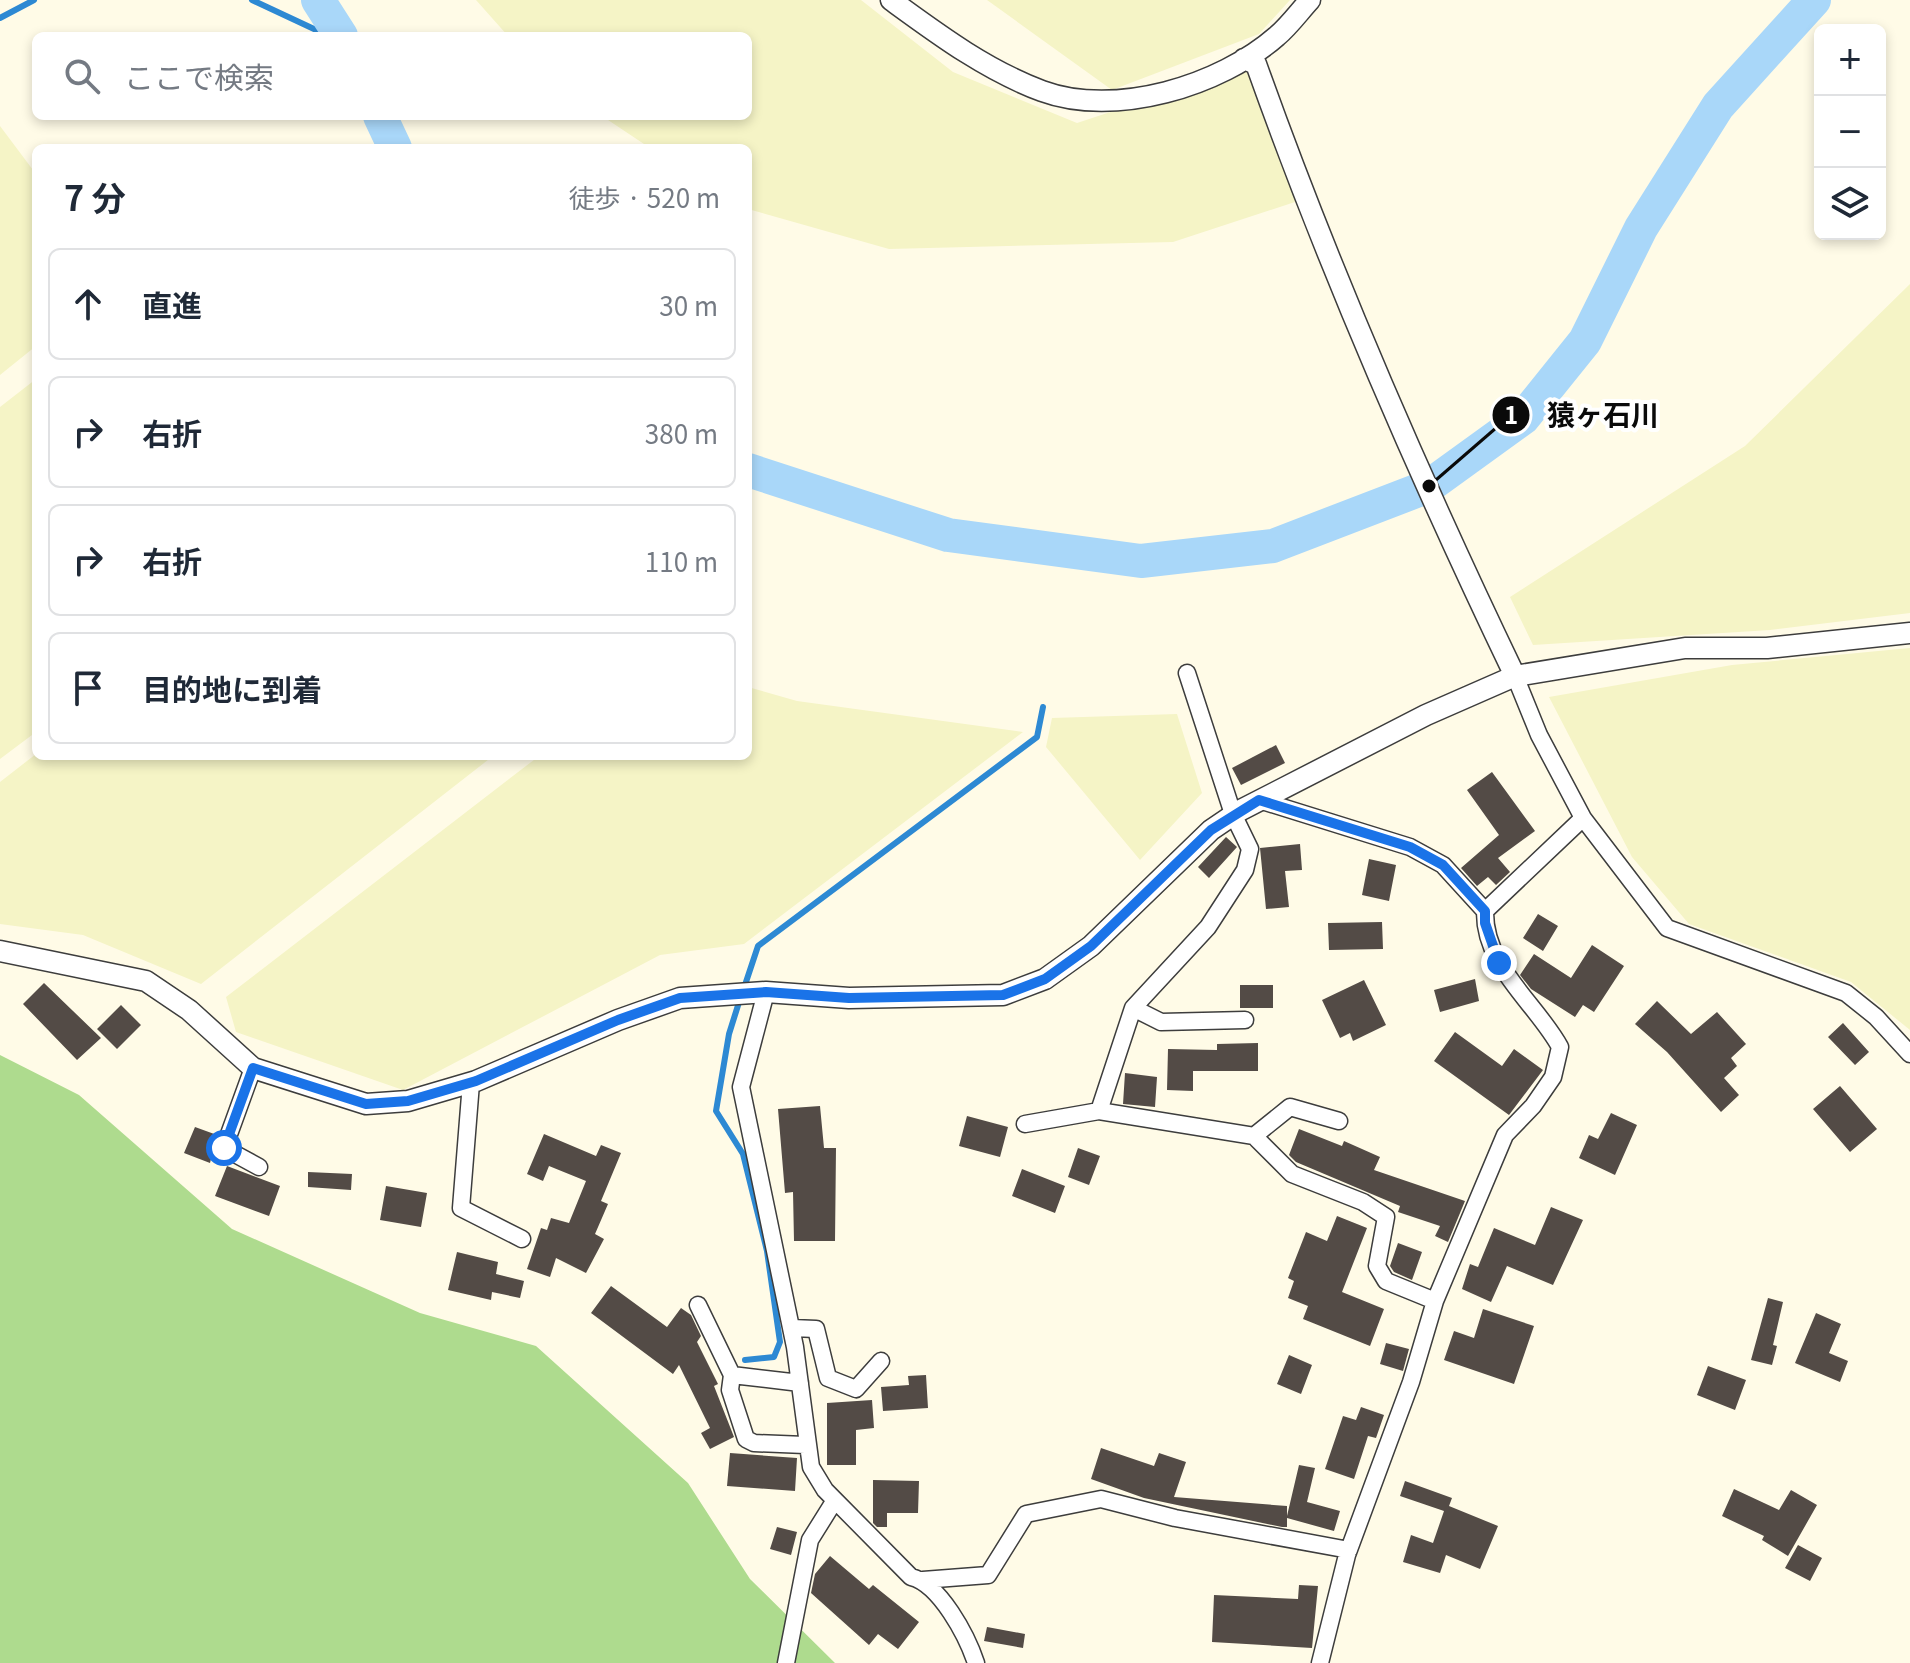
<!DOCTYPE html>
<html lang="ja">
<head>
<meta charset="utf-8">
<style>
	:root { --surface:#fff; --page:#f2f2f3; --text:#1f2937; --muted:#747a83; --line:#e0e1e3 }
	body { margin:0; font-family:Georgia,"Noto Sans JP",serif; background:var(--page); color:var(--text) }
	.controls { position:absolute; right:24px; top:24px; display:grid; overflow:hidden; border-radius:12px; box-shadow:0 4px 12px #0003 }
	.controls button { width:72px; height:72px; display:grid; place-items:center; padding:0; border:0; border-bottom:2px solid var(--line); background:var(--surface); color:var(--text); font:40px sans-serif }
	.stop { position:absolute; width:24px; height:24px; margin:-18px; border:6px solid #1a73e8; border-radius:50%; background:#fff }
	.stop.end { background:#1a73e8; border-color:#fff; box-shadow:0 2px 8px #0008 }
	.list { margin:0; padding:0; list-style:none }
	h2 { display:flex; justify-content:space-between; align-items:center; height:104px; margin:0; padding:0 32px; font-size:34px }
	h2 small { font-size:26px; font-weight:400; color:var(--muted) }
	.list li { display:grid; grid-template-columns:52px 1fr auto; gap:24px; align-items:center; box-sizing:border-box; height:112px; margin:0 16px 16px; padding:0 16px; border:2px solid var(--line); border-radius:12px }
	.list b { display:block; font-size:30px; white-space:nowrap }
	.list em { font-size:26px; font-style:normal; color:var(--muted) }
	.icon { flex:none; width:44px; height:44px; fill:none; stroke:currentColor; stroke-width:2; stroke-linecap:round; stroke-linejoin:round }
	.map { position:relative; flex:none; width:1910px; height:1663px; overflow:hidden }
	.search { position:absolute; background:var(--surface); box-shadow:0 4px 12px #0003; left:32px; top:32px; width:720px; height:88px; display:flex; align-items:center; gap:20px; box-sizing:border-box; padding:0 28px; border-radius:12px; color:var(--muted); font-size:30px }
	.panel { position:absolute; background:var(--surface); box-shadow:0 4px 12px #0003; left:32px; top:144px; width:720px; height:616px; border-radius:12px }
	.map>svg:first-child { display:block }
	.farmland { fill:#f5f4c6 }
	.forest { fill:#aedb8e }
	.lines { fill:none; stroke-linecap:round; stroke-linejoin:round }
	.stream { stroke:#2d89d3; stroke-width:6 }
	.river { stroke:#a9d7f9; stroke-width:34 }
	.building { fill:#534b46 }
	.minor-casing { stroke:#3d3d3d; stroke-width:19 }
	.tertiary-casing { stroke:#3d3d3d; stroke-width:23 }
	.minor { stroke:#fff; stroke-width:16 }
	.tertiary { stroke:#fff; stroke-width:20 }
	.route { stroke:#1a73e8; stroke-width:10 }
	.leader { fill:none; stroke:#0a0a0a; stroke-width:3 }
	.callout-dot { fill:#0a0a0a; stroke:#fff; stroke-width:3 }
	.mark-label { font-size:24px; text-anchor:middle; font-weight:bold; fill:#fff }
	.callout-label { font-size:28px; text-anchor:middle; font-weight:bold; fill:#0a0a0a; stroke:#fff; stroke-width:8; stroke-linejoin:round; paint-order:stroke }
</style>
</head>
<body>
<div class="map">
<svg width="1910" height="1663" viewBox="0 0 1910 1663">
	<rect width="100%" height="100%" fill="#fffbe7"/>
	<path class="farmland" d="M476,0h385l92,72 124,51 179,-59 45,136 -128,42 -284,7 -141,-40v-61h-98l-48,-32h146v-80h-240z
		M987,0h303l-31,34 -147,56z
		M0,126l36,48v172l-36,29z
		M1910,284v329l-140,17 -237,15 -23,-48 235,-151z
		M36,379v353l-36,27v-352z
		M1910,648v382l-59,-48 -162,-58 -57,-67 -83,-160 183,-32z
		M748,687l49,14 226,31 -279,212 -84,11 -257,135 -167,-58 -10,-35 313,-241h209z
		M1177,714l25,79 -62,67 -94,-113 6,-29z
		M36,754v2h457l-292,228 -118,-49 -83,-11v-142z"/>
	<path class="forest" d="M0,1055l79,40 153,134 188,84 116,33 152,137 62,96 85,84h-835z"/>
	<g class="lines">
		<path class="stream" d="M252,0l77,36
			M0,18l34,-18
			M744,988l14,-42 279,-209 6,-30
			M740,999l-11,35 -13,77 27,43 24,97 13,91 -6,15 -29,3"/>
		<path class="river" d="M318,0l23,36
			M380,116l15,32
			M748,470l200,65 193,26 132,-15 156,-60 94,-68 62,-77 56,-113 77,-122 96,-106"/>
	</g>
	<path class="building" d="M1276,745l9,18 -44,22 -9,-17z
		M1492,772l43,59 -37,27 12,14 -14,13 -8,-8 -11,9 -16,-18 38,-33 -32,-45z
		M1226,837l11,10 -28,31 -11,-11z
		M1300,844l2,26 -17,1 4,36 -23,2 -6,-61z
		M1369,859l27,6 -7,36 -27,-6z
		M1538,914l20,12 -15,25 -20,-13z
		M1382,922l1,27 -54,1 -1,-27z
		M1592,945l32,21 -30,46 -11,-7 -8,12 -44,-28 -11,-14 14,-21 37,24z
		M1475,979l4,22 -39,11 -6,-22z
		M1364,980l22,45 -33,16 -3,-8 -10,5 -18,-38z
		M44,983l57,55 -24,22 -54,-56z
		M1240,985h33v23h-33z
		M1657,1001l34,33 26,-22 29,32 -15,14 6,8 -13,12 15,17 -18,17 -54,-60 -32,-28z
		M121,1005l20,20 -24,24 -20,-20z
		M1843,1023l26,29 -14,13 -27,-28z
		M1455,1032l47,34 12,-17 29,21 -34,45 -75,-54z
		M1258,1043v28h-65v20l-26,-1 1,-41 49,1v-6z
		M1125,1073l32,4 -2,30 -32,-3z
		M1840,1086l37,43 -27,23 -37,-43z
		M820,1106l4,42h12l-1,93h-41l-1,-49 -8,1 -7,-84z
		M1611,1113l26,12 -22,50 -36,-17 10,-23 9,4z
		M967,1116l41,11 -8,30 -41,-11z
		M195,1127l22,8 -7,28 -26,-10z
		M1299,1129l43,17 2,-5 36,16 -6,13 91,31 -17,41 -13,-6 5,-10 -42,-14 2,-6 -104,-44 -7,-7z
		M544,1134l52,22 5,-11 20,8 -20,48 7,3 -13,30 9,5 -18,34 -30,-15 -6,19 -23,-8 14,-41 6,2 4,-12 18,5 17,-42 -37,-15 -6,15 -16,-7z
		M1078,1148l22,8 -11,29 -21,-8z
		M227,1166l53,20 -11,30 -54,-20z
		M1022,1169l43,17 -10,27 -43,-17z
		M308,1172l44,2 -1,16 -43,-3z
		M386,1186l41,7 -6,34 -41,-7z
		M1551,1207l32,13 -30,65 -46,-19 -16,36 -29,-13 8,-25 8,3 16,-39 41,17z
		M1337,1216l30,12 -25,64 42,17 -14,37 -67,-27 5,-13 -20,-8 6,-17 -6,-3 18,-46 21,9z
		M1398,1243l24,9 -10,28 -18,-8 -4,-6z
		M457,1252l41,10 -2,12 28,7 -4,17 -28,-6 -1,8 -43,-10z
		M611,1286l56,41 14,-19 10,7 10,21 -4,6 21,42 -4,2 20,51 -24,12 -9,-16 9,-5 -31,-63 -6,9 -82,-61z
		M1768,1298l15,4 -10,43 4,1 -5,19 -21,-5z
		M1483,1309l51,17 -20,58 -70,-24 10,-29 20,7z
		M1816,1313l25,11 -12,29 19,8 -8,21 -45,-19z
		M1386,1343l23,6 -6,22 -23,-7z
		M1289,1355l23,10 -11,29 -24,-10z
		M1708,1366l38,14 -11,30 -38,-15z
		M926,1375l2,33 -45,3 -2,-24 28,-2 -1,-9z
		M872,1400l2,28 -18,2v35h-29v-62z
		M1361,1407l23,8 -8,23 -8,-2 -14,43 -29,-10 18,-53 13,4z
		M1101,1448l53,18 5,-13 27,9 -12,35 113,9v10l12,-51 16,3 -8,34 33,9 -6,20 -47,-13v9h-5l-138,-29 -53,-19z
		M730,1453l67,5 -2,33 -68,-5z
		M873,1480l46,1 -1,32h-31v14h-10l-4,-4z
		M1405,1481l47,17 -3,8 49,20 -18,43 -34,-14 -6,18 -37,-11 8,-27 22,8 11,-32 -44,-15z
		M1734,1489l45,21 12,-20 26,15 -29,51 -26,-16 2,-4 -42,-20z
		M777,1527l20,5 -6,23 -21,-6z
		M1798,1545l24,13 -12,23 -25,-13z
		M830,1556l39,33 4,-4 46,37 -21,27 -20,-15 -9,11 -58,-52 4,-19z
		M1299,1585l19,1 -6,62 -100,-6 2,-47 84,4z
		M987,1627l38,7 -2,14 -39,-7z"/>
	<g class="lines">
		<defs>
			<path id="minor" d="M1515,676l24,59 44,83 84,110 179,65 30,24 34,37
				M1259,800l151,47 33,18 42,46c-1,56 51,92 75,136l-7,30 -20,29 -28,29 -70,166 -24,81 -64,173 -27,108
				M1485,911l98,-93
				M766,992l-25,95 54,260 16,120 14,23 86,87c29,7 56,59 65,86
				M1133,1008l28,14 84,-2
				M253,1068l-29,80 35,19
				M471,1083l-10,125 61,31
				M1099,1111l155,25 36,-29 49,14
				M1025,1124l74,-13 34,-103 75,-81 37,-57 5,-21 -17,-35 -46,-141
				M1254,1136l38,38 71,28 23,15 -9,49 9,15 49,20
				M698,1305l34,70
				M792,1328l24,1 12,49 28,11 25,-28
				M800,1383l-68,-8 -2,15 16,49 8,4 51,2
				M923,1580l65,-5 38,-61 75,-15 74,19 174,32
				M786,1663l24,-123 25,-40"/>
			<path id="tertiary" d="M891,0c48,35 95,70 151,91 73,27 178,-5 235,-55 12,-10 22,-24 33,-36
				M1244,59l12,5c74,208 163,412 259,612
				M0,951l146,30 43,29 64,58 113,36 42,-3 68,-20 142,-61 62,-22 86,-6 83,6 154,-3 42,-16 46,-33 120,-116 28,-19 187,-96 89,-39 170,-28h82l143,-15"/>
		</defs>
		<use href="#minor" class="minor-casing"/>
		<use href="#tertiary" class="tertiary-casing"/>
		<use href="#minor" class="minor"/>
		<use href="#tertiary" class="tertiary"/>
	</g>
	<g class="lines">
		<path class="route" d="M224,1148l29,-80 113,36 42,-3 68,-20 142,-61 62,-22 86,-6 83,6 154,-3 42,-16 46,-33 120,-116 48,-30 151,47 33,18 42,46v12l14,40"/>
	</g>
	<path class="leader" d="M1429 486L1511 415"/>
	<g class="callout-dot">
		<circle cx="1429" cy="486" r="8"/>
		<circle cx="1511" cy="415" r="20"/>
	</g>
	<g class="mark-label">
		<text x="1511" y="424">1</text>
	</g>
	<g class="callout-label">
		<text x="1603" y="425">猿ヶ石川</text>
	</g>
</svg>
<div class="controls">
<button>+</button>
<button>−</button>
<button><svg class="icon" aria-label="layers" viewBox="0 0 24 24"><path d="M12 4l9 5-9 5-9-5zM3 14l9 5 9-5"/></svg></button>
</div>
<div class="stop" style="left:224px;top:1148px"></div>
<div class="stop end" style="left:1499px;top:963px"></div>
<div class="search"><svg class="icon" aria-label="search" viewBox="0 0 24 24"><circle cx="10" cy="10" r="6"/><path d="M15 15l6 6"/></svg>ここで検索</div>
<section class="panel">
<h2>7 分<small>徒歩 · 520 m</small></h2>
<ul class="list">
<li><svg class="icon" aria-label="ahead" viewBox="0 0 24 24"><path d="M12 20V5M6 11l6-6 6 6"/></svg><div><b>直進</b></div><em>30 m</em></li>
<li><svg class="icon" aria-label="right" viewBox="0 0 24 24"><path d="M7 20v-9h11M14 6l5 5-5 5"/></svg><div><b>右折</b></div><em>380 m</em></li>
<li><svg class="icon" aria-label="right" viewBox="0 0 24 24"><path d="M7 20v-9h11M14 6l5 5-5 5"/></svg><div><b>右折</b></div><em>110 m</em></li>
<li><svg class="icon" aria-label="arrive" viewBox="0 0 24 24"><path d="M6 21V4h12l-3 4 3 4H6"/></svg><div><b>目的地に到着</b></div></li>
</ul>
</section>
</div>
</body>
</html>
